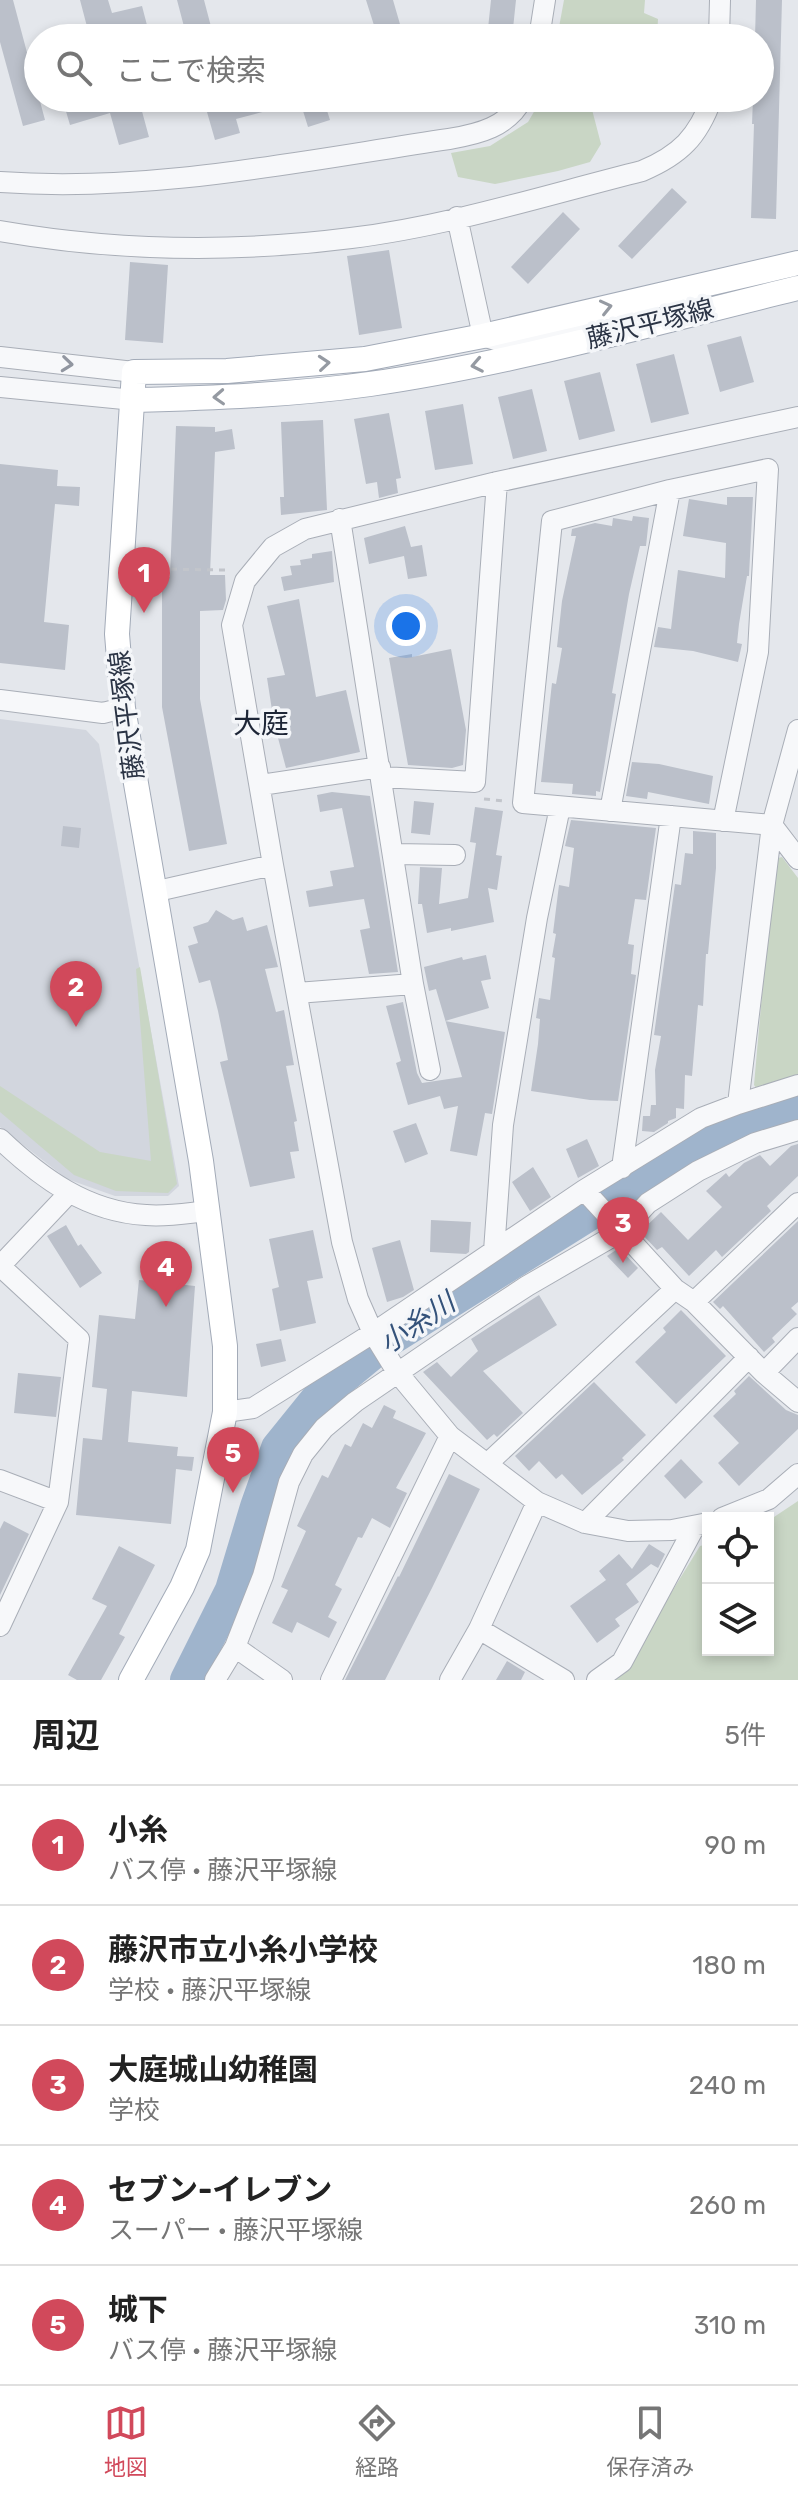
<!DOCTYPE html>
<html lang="ja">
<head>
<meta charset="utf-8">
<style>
	:root { --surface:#fff; --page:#f2f2f2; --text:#222; --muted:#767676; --line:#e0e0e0; --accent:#d1495b }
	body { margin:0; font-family:Rubik,"Noto Sans JP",sans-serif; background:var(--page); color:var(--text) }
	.controls { position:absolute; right:24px; bottom:24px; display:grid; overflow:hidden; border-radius:0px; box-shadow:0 4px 12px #0003 }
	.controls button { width:72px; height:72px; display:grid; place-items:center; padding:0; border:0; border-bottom:2px solid var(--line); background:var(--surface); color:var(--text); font:40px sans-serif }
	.you { position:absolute; left:406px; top:626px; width:28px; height:28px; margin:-20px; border:6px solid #fff; border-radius:50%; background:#1a73e8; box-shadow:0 0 0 12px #1a73e833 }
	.badge { display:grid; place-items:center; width:52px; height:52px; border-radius:50%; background:var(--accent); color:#fff; font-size:26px; font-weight:700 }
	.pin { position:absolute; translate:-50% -66px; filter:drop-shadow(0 2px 4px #0008) }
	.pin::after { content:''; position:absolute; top:42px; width:28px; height:24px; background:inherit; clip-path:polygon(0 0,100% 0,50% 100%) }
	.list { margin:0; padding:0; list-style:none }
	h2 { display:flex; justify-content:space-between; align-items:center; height:104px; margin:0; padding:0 32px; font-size:34px }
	h2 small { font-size:26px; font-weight:400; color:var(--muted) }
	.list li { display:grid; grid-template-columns:52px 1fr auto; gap:24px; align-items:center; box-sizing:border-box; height:120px; padding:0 32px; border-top:2px solid var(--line) }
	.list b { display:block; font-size:30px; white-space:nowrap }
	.list p { margin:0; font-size:26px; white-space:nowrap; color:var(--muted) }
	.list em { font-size:26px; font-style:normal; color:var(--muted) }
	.icon { flex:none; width:44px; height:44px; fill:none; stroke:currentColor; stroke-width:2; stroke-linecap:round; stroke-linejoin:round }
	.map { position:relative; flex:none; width:798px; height:1680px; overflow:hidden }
	.search { position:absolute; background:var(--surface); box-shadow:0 4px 12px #0003; left:24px; right:24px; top:24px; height:88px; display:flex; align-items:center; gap:20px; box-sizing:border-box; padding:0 28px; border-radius:44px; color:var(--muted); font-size:30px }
	.sheet { height:704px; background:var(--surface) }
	nav { display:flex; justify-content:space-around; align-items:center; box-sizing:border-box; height:112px; border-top:2px solid var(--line); background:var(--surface); font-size:22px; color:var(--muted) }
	nav a { display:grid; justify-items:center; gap:4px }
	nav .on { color:var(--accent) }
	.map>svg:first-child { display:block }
	.built { fill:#d2d6de }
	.green { fill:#c9d6c5 }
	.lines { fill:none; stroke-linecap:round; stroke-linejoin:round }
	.river { stroke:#9fb4cc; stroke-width:34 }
	.building { fill:#bbc0ca }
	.minor-casing { stroke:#a9aeb7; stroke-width:22 }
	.major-casing { stroke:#a3abb8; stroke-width:26 }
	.path { stroke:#c2c5cb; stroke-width:3; stroke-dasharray:6 6; stroke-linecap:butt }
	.minor { stroke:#f7f8fa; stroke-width:20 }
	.major { stroke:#fff; stroke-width:24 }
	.oneway { stroke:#959aa2 }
	.oneway2 { stroke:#9196a0 }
	.labels { text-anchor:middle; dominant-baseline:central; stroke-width:7; stroke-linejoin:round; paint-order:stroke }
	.street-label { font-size:26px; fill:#2b3445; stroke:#f4f6f9 }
	.neighbourhood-label { font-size:28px; fill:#1d2536; stroke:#f4f6f9 }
	.water-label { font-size:28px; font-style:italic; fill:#34527a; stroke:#f4f6f9 }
</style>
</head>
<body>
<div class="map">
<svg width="798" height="1680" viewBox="0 0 798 1680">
	<rect width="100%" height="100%" fill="#e4e7ec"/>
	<path class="built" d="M0,719l86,11 13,14 80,442 -11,10h-53l-48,-17 -67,-52z"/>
	<path class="green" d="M564,0h81l-1,13 14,6 -1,19h-100z
		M542,98h47l12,46 -11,18 -32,9 -63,13 -37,-7 -7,-24 39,-7 38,-24z
		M782,857l16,21v201l-38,14 -6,-8 20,-226z
		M140,967l37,217 -9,9 -52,-2 -42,-16 -74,-63v-26l100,66 51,9 -15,-192z
		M798,1501v179h-192l20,-14 74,-120 8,-2v106h60v-129z"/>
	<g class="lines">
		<path class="river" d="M187,1680l45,-90 25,-83 21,-59 42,-52 68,-56 311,-195 24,-12 75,-23"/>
	</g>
	<path class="building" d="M0,0h13l32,120 -22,6 -23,-84z
		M80,0h28l4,13 30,-7 6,23 -33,9h-25z
		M177,0h27l10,38h-27z
		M366,0h27l11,38h-26z
		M491,0h25l-4,38h-25z
		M756,0h26l-6,219 -25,-1 3,-94h-2l1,-26h7v-60h-5z
		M98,98h48l1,4 -7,2 9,33 -30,8 -9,-32 -40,12 -5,-17z
		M203,98h93v5l-60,16 4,14 -25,7z
		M299,98h24l7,22 -22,7z
		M672,188l15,14 -55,57 -14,-13z
		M563,212l17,17 -52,55 -17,-17z
		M389,250l13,78 -43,7 -12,-79z
		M130,262l38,3 -5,78 -38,-3z
		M741,336l13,46 -34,10 -13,-47z
		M674,354l15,60 -38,9 -15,-59z
		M600,372l15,59 -36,9 -15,-59z
		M532,389l15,62 -34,8 -15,-62z
		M463,404l10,60 -38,6 -10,-59z
		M389,413l12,65 -5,1 2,14 -19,5 -2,-16 -11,2 -12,-65z
		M323,420l4,90 -46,5 -1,-18h4l-3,-75z
		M176,426l39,1v5l17,-3 3,20 -20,3 -5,123h15l1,25 -3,10 -23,1v88l27,145 -38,7 -27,-144v-130h8z
		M0,464l58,6 -1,16 23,1 -1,19 -24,-2 -11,118 25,3 -4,45 -65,-7z
		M727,497h26l-4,79h-2l-8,48 -2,19 5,1 -4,18 -45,-11 -39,-4 4,-20 13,2 7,-59 47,8 1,-35 -43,-7 6,-37 38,6z
		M633,516l16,2 -3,28h-6l-11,48 -17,99 4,1 -16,98 -4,-1v5l-24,-2 1,-10 -32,-2 11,-99 4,1 6,-36 -5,-1 5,-46 14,-65h-5l1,-7 23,-6 17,3 1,-8 19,3z
		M405,526l6,21 11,-2 5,31 -19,3 -4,-23 -35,8 -5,-26z
		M332,551l2,31 -50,9 -3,-14 11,-2 -2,-9 11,-1 -1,-5 12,-2v-4z
		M299,599l17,98 30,-7 14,62 -74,16 -12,-45 -7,-45 18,-3 -18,-69z
		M451,649l15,81 -3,35 -11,3 -44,-3 -19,-107 23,-4v3z
		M632,762l27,2 54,12 -4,28 -61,-12 -1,7 -21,-3z
		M332,792l38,4 28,176 -29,2 -9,-44 10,-2 -6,-29 -55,8 -3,-16 27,-5 -3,-15 24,-4 -12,-59 -22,4 -3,-17z
		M414,801l20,2 -4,32 -19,-2z
		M475,807l28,4 -7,44 6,1 -5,34 -9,-2 6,34 -43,9v-3l-24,5 -5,-29h-4l2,-37 22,1 -3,36 29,-6 8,-55 -6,-1z
		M571,820l85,8 -10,72 -11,-1 -7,45 6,1 -3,29 5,1 -18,126 -28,-1 -59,-9 7,-47 2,-25 -4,-1 3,-20 11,2 5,-42 -3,-1 4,-23 -3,-1 6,-48 10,2 5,-39 -9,-2z
		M63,826l18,2 -2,20 -18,-2z
		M693,831l23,2v35l-8,86h-2l-3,52 -5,-1 -6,71 -7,-1 -1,34 -8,-1v10l-8,3v2l-14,9 -12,-1 1,-15h7l1,-11h5l-1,-35 6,-34 -7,-1 21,-151 6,1 4,-32 8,1z
		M216,910l17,10 10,-3 4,14 20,-6 11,42 -13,2 11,43 8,-2 10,55 -8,1 11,55 -3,1 5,29 -9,1 5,26 -45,9 -30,-125 8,-2 -10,-49 -8,-31 -11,3 -11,-37 10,-3 -5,-16 15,-5z
		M486,955l5,24 -10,2 8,27 -44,13 60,11 -13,82 -7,-1 -8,43 -27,-5 8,-45 -14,3 -4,-13 -32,9 -12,-42 5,-2 -15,-55 17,-4 14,71 5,10 40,-6 -26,-88 -7,2 -5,-24 38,-10 1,3z
		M416,1123l12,31 -23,9 -12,-32z
		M587,1139l12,27 -21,12 -12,-29z
		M798,1144v32l-31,30 4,5 -49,46 -6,-7 -27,26 -27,-29 -5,3 -17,-18 21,-20 27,28 34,-33 -16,-16 20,-18 3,4 15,-14 16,-8 10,11 21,-20z
		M533,1167l18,30 -21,14 -18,-29z
		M431,1220l40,2 -2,30 -3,2 -36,-2z
		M798,1221v81l-7,6 6,6 -25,24 3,4 -11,10 -41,-46 -3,3 -7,-7z
		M66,1225l12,21 3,-2 21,29 -22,15 -33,-52z
		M313,1230l10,48 -16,3 9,42 -36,8 -8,-42 7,-2 -10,-48z
		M400,1240l14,50 -11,7 -16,5 -15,-54z
		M619,1248l19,20 -10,10 -21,-22z
		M139,1280l56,6 -8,111 -55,-6 -4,51 50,5 -1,9 17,1 -2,14 -16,-2 -5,55 -95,-9 7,-77 19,2 5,-51 -15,-2 7,-72 36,4z
		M539,1295l18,30 -74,46 40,42 -26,24 -3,-3 -7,6 -64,-68 14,-10 14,15 27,-26 -7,-12z
		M681,1310l45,46 -50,48 -41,-42 31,-30 -3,-4z
		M281,1339l5,22 -25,6 -5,-23z
		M18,1373l43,4 -5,40 -42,-4z
		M749,1376l37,34 12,5v14l-59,57 -21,-23 21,-20 -26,-27 23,-22 -2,-3z
		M594,1382l52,53 -24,23 2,2 -42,35 -20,-21 -6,5 -17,-18 -10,10 -14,-15z
		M384,1405l12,6 -3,7 33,15 -30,55 11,5 -17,35 -18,-10 -10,20 -4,-1 -23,48 7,4 -14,28 9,5 -8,16 -32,-16 -5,11 -20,-10 16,-33 -7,-3 25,-56 -9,-5 25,-51 6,3 17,-34 6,3 12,-24 9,5z
		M681,1459l22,23 -18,17 -21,-23z
		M449,1474l31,15 -48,99 -47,92h-40l53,-104 1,1z
		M4,1521l25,13 -29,61v-66z
		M649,1544l16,10 -7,14 -7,-4 -25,20 13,18 -24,17 5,7 -23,17 -27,-37 36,-26 -7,-9 20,-17 13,15z
		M119,1546l36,19 -36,69 6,3 -24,43h-24l-9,-5 39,-69 -15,-7z
		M507,1661l18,11 -4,8h-25z"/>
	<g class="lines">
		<defs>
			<path id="minor" d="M539,38l6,-38
				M719,38l1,-38
				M0,182c151,11 300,-21 449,-43 30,-5 59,-12 74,-41
				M457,217l26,119 28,9 71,-17 28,4
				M0,231c116,20 235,22 351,7 98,-12 195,-43 291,-67 38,-16 56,-34 70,-73
				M0,357l134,15
				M0,387l134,13
				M0,700l103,13 20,-5
				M382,777l93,5 22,-300
				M261,785l119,-18
				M610,811l60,-321
				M723,821l35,-169 10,-183 -98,21 -118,31 -29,282 249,22 26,34
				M394,854l61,1
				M153,892l120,-27
				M413,984l17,86
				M297,993l116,-9 -73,-465
				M738,1104l34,-279 26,-95
				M0,1139c41,39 87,73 146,76 20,2 42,-2 62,-4
				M622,1168l49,-352
				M584,1190l91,99 19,13 70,71 34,29
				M494,1251l9,-126 34,-207 23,-111
				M0,1266l79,73 -21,163 -58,124
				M0,1266l69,-73
				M694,1302l104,-99
				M764,1373l34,-35
				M225,1412l28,-4 120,-75 211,-143 117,-72 37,-14 60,-19
				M487,1464l188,-175
				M0,1480l58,22
				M722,1518l47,-19 29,-25
				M585,1523l164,-166
				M708,1523l-36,7 -44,1 -43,-8 -48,-21 -50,-38 -37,-28 -53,-64 -24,-39 -15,-34 -16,-57 -69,-377 -41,-240 13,-44 28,-34 32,-18 192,-47 301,-65
				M479,1629l85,51
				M235,1647l47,33
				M215,1680l20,-33 28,-71 26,-94 14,-28 21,-26 31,-26 126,-86 46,-30 95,-55 26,-28 50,-32 57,-28 43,-13
				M331,1680l119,-244
				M450,1680l29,-51 58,-127
				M597,1680l25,-18 73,-136"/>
			<path id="major" d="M134,400c78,-2 158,-5 236,-16 145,-21 287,-62 428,-96
				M131,1680l51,-93 16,-37 27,-138v-66l-24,-185 -78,-453 -6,-74 17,-262 93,-1 138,-12 118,-23 315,-73"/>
		</defs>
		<use href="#minor" class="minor-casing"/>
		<use href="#major" class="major-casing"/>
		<path class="path" d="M147,569l82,1
			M484,799l20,2"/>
		<use href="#minor" class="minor"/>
		<use href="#major" class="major"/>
	</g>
	<defs><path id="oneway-chevron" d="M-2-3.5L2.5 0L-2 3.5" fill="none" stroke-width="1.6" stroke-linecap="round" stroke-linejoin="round" transform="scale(2)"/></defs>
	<g class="oneway">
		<use href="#oneway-chevron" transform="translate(606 307) rotate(-13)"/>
		<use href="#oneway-chevron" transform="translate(324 363) rotate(-5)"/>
		<use href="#oneway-chevron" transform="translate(477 365) rotate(169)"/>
		<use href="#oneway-chevron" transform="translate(219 397) rotate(177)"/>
	</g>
	<use class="oneway2" href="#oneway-chevron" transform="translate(67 364) rotate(6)"/>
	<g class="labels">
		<g class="street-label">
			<text transform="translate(650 324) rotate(-14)">藤沢平塚線</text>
			<text transform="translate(127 715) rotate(-97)">藤沢平塚線</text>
		</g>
		<g class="neighbourhood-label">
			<text x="261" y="723">大庭</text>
		</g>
		<g class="water-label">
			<text transform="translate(417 1323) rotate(-34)">小糸川</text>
		</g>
	</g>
</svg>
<div class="controls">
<button><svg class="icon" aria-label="locate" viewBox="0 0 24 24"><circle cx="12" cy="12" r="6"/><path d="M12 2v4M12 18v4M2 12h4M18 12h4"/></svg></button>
<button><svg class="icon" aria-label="layers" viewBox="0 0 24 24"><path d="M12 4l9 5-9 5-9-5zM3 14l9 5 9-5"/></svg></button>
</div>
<div class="you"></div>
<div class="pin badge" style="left:144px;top:613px">1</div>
<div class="pin badge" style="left:76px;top:1027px">2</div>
<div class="pin badge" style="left:623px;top:1263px">3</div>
<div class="pin badge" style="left:166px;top:1307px">4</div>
<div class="pin badge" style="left:233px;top:1493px">5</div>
<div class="search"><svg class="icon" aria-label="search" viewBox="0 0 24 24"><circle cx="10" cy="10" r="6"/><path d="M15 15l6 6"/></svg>ここで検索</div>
</div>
<section class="sheet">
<h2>周辺<small>5件</small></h2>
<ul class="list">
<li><span class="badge">1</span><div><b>小糸</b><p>バス停 · 藤沢平塚線</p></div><em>90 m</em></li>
<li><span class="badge">2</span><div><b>藤沢市立小糸小学校</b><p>学校 · 藤沢平塚線</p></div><em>180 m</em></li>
<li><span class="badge">3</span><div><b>大庭城山幼稚園</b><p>学校</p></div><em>240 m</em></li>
<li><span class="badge">4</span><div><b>セブン-イレブン</b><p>スーパー · 藤沢平塚線</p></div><em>260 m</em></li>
<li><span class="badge">5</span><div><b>城下</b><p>バス停 · 藤沢平塚線</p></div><em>310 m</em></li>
</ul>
</section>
<nav>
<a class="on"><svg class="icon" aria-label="map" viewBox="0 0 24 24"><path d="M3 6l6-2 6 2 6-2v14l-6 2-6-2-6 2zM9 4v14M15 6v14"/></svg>地図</a>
<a><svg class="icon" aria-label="directions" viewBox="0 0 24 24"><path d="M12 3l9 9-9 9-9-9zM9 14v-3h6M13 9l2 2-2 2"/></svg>経路</a>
<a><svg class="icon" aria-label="saved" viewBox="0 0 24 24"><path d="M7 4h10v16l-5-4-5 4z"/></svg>保存済み</a>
</nav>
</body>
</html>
